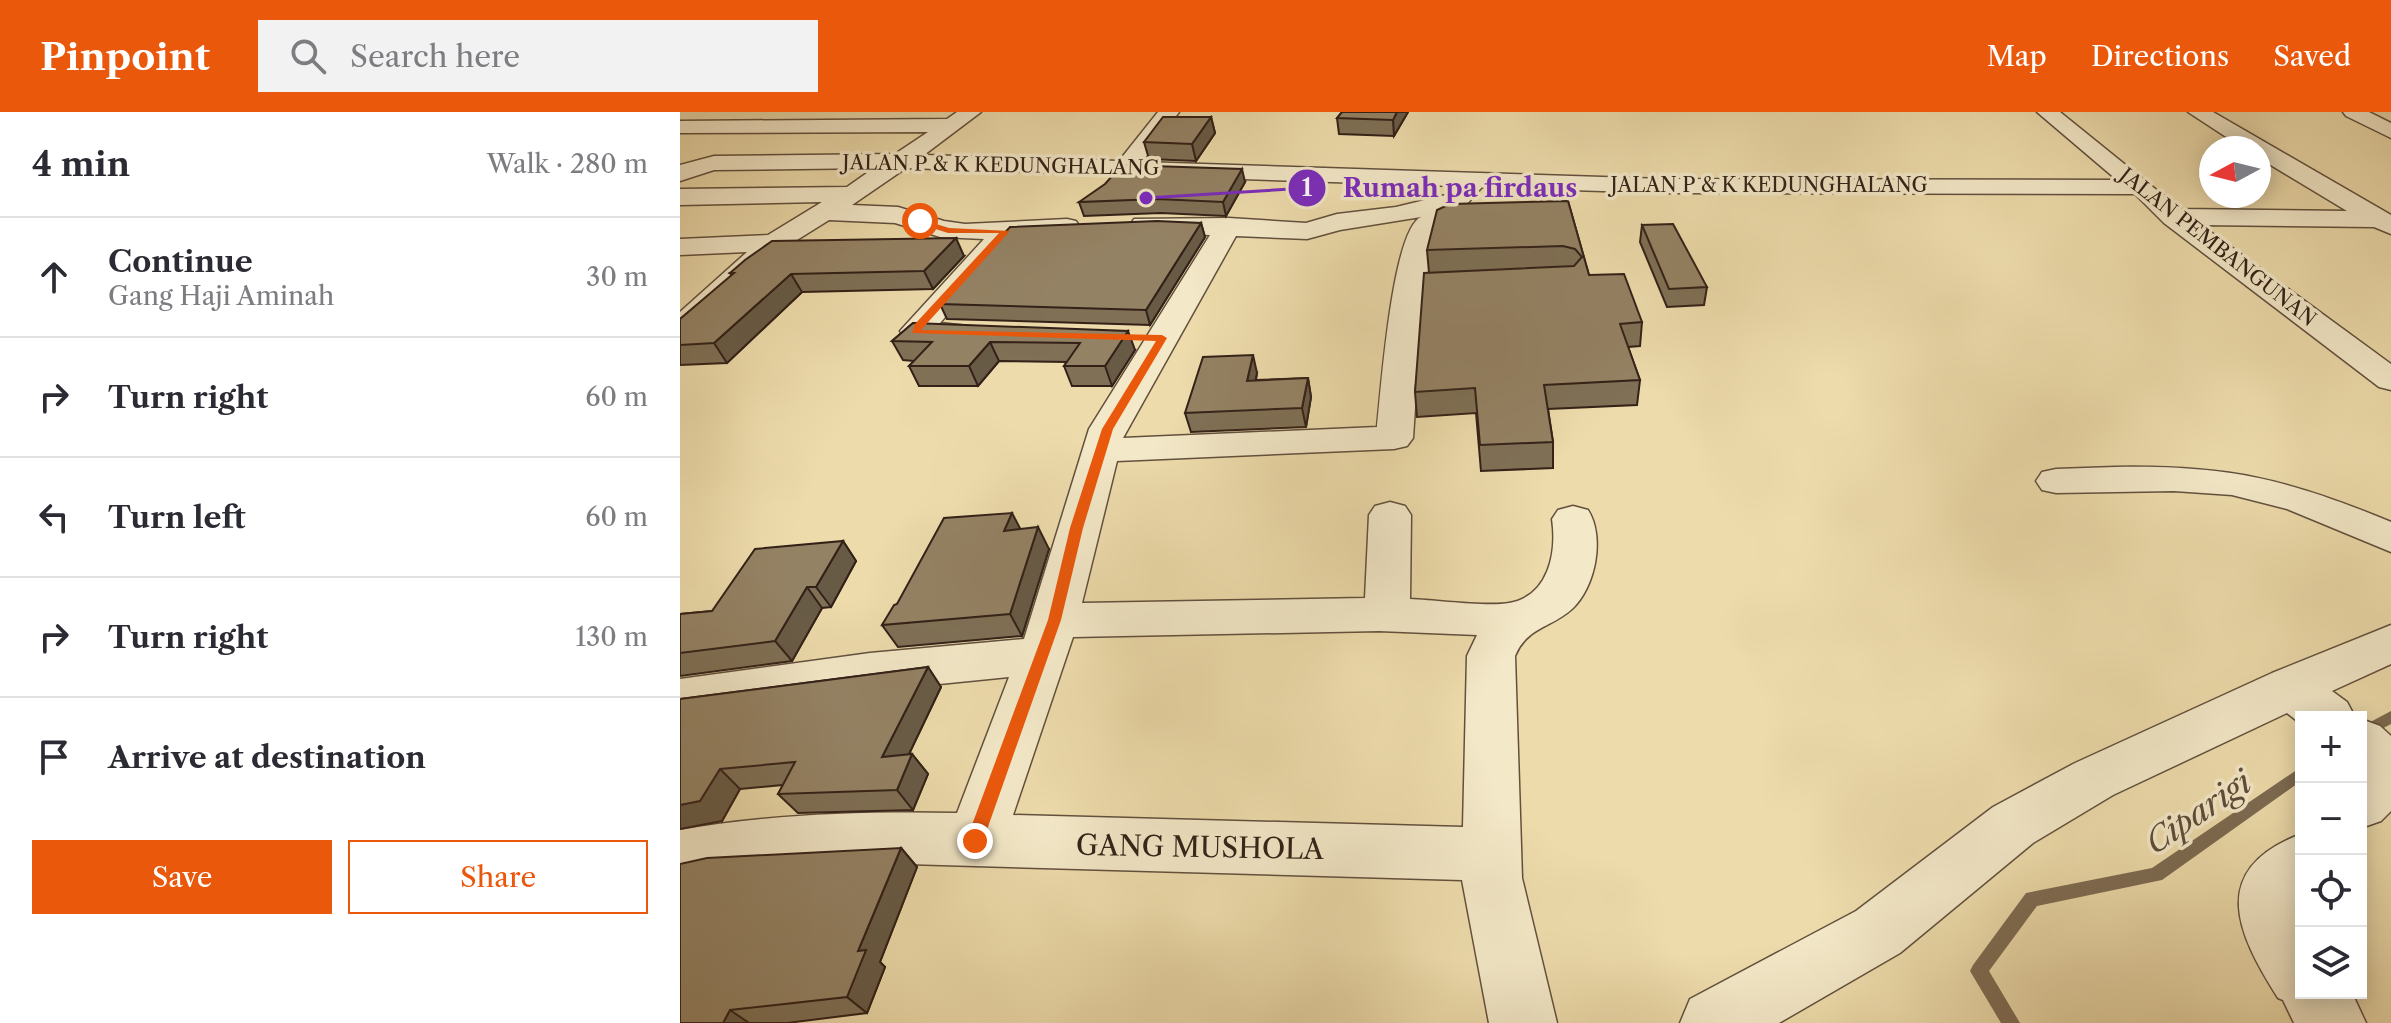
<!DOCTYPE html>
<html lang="en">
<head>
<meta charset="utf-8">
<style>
	:root { --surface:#fff; --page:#f2f2f3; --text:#2b2b33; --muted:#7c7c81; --line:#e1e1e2; --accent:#ea580c }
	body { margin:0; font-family:"Libre Caslon Text",serif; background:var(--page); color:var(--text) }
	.controls { position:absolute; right:24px; bottom:24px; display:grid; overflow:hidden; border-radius:0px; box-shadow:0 4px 20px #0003 }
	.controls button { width:72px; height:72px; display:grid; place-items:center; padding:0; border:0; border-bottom:2px solid var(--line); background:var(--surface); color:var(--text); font:40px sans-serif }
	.compass { position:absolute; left:1519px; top:24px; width:72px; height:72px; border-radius:50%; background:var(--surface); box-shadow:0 4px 20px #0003; rotate:263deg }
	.stop { position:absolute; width:24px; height:24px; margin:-18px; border:6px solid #ea580c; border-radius:50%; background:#fff }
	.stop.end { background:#ea580c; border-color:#fff; box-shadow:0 2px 8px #0008 }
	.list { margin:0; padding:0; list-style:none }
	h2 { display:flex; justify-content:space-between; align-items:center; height:104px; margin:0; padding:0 32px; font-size:34px }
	h2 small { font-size:26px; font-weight:400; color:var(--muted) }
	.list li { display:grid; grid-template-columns:52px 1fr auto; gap:24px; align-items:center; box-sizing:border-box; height:120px; padding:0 32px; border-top:2px solid var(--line) }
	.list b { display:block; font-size:30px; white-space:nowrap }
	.list p { margin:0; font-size:26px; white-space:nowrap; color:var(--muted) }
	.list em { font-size:26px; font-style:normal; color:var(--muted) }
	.actions { display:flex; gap:16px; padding:24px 32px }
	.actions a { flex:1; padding:18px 0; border:2px solid var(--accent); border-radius:0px; text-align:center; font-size:28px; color:var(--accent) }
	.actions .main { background:var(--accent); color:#fff }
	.icon { flex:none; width:44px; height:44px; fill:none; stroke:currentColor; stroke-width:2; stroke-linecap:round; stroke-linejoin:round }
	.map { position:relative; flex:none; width:1711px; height:911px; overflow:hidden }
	header { display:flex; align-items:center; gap:48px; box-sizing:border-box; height:112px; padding:0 40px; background:var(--accent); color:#fff }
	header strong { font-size:38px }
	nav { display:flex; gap:44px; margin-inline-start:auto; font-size:28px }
	.search { width:560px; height:72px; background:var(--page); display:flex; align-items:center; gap:20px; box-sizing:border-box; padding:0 28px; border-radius:0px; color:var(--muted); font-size:30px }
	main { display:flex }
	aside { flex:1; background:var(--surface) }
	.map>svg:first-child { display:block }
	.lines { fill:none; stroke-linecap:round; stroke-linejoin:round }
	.stream { fill:#7d6b52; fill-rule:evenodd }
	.minor-casing { stroke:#62503d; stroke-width:3 }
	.minor { fill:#f3e8c8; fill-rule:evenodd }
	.wall { fill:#7f7056; stroke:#332118; stroke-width:2 }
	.shaded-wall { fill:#685b46; stroke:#332118; stroke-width:2 }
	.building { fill:#948264; stroke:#332118; stroke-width:2 }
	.route { fill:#ea580c }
	.labels { text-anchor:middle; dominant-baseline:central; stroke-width:7; stroke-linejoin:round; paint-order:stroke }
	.far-street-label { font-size:20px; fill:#332118; stroke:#f3e8c8 }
	.near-street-label { font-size:28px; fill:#332118; stroke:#f3e8c8 }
	.near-water-label { font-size:32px; font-style:italic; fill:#5e4c3a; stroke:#f3e8c8 }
	.leader { fill:none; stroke:#7b2cbf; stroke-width:3 }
	.callout-dot { fill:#7b2cbf; stroke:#f3e8c8; stroke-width:3 }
	.mark-label { font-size:24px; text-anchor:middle; font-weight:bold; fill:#fff }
	.callout-label { font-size:26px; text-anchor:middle; font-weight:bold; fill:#7b2cbf; stroke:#f3e8c8; stroke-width:7; stroke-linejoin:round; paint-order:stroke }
</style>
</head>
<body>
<header>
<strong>Pinpoint</strong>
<div class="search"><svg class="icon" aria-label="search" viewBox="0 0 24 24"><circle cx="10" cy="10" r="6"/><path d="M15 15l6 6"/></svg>Search here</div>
<nav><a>Map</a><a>Directions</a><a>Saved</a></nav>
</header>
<main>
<aside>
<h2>4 min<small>Walk · 280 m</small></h2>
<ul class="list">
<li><svg class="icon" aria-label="ahead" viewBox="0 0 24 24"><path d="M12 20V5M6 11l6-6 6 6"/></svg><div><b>Continue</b><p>Gang Haji Aminah</p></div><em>30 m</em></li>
<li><svg class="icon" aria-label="right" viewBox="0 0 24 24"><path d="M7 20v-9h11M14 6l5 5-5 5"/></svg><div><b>Turn right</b></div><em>60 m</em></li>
<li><svg class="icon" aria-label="left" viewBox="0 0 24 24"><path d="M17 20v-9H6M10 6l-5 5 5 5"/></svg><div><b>Turn left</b></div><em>60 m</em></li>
<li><svg class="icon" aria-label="right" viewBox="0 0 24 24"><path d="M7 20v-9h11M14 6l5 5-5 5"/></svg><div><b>Turn right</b></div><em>130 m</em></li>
<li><svg class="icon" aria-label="arrive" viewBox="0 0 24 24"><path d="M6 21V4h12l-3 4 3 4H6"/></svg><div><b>Arrive at destination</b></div></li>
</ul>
<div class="actions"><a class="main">Save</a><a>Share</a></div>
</aside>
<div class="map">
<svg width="1711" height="911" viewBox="0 0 1711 911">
	<rect width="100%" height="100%" fill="#eddbab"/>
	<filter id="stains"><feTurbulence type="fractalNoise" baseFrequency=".0025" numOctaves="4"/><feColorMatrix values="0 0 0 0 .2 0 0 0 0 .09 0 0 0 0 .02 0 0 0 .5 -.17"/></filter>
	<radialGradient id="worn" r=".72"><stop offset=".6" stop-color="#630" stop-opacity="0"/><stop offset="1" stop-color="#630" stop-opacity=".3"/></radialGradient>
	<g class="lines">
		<path class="stream" d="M1711,599v13l-30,16v-13z
			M1621,655v14l-139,99 -125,26 -48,65 31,52h-19l-31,-52 3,-6 53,-72 126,-25z"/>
		<defs>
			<path id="minor" d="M277,0h24l-57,43 195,6 39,-49h21l-37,50 523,17 452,1 -80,-68h23l120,97 167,2 -88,-53v-10h-16l-55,-36h25l178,103v19l-17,-7 -173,-2 190,139v26l-12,-3 -215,-164 -29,-29 -470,-1 -183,-6 -32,36 -14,6 -14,74 -9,135 -6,8 -13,3 -277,12 -35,142 283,-5 4,-83 6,-9 15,-4 15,4 6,9 -1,84c26,1 77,8 99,4 40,-7 48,-51 43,-84l6,-9 15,-4 15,4c17,26 8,77 -16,99 -21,19 -45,18 -57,47l7,222 35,145h-68l-27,-143 -555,-16 -178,10 -49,10v-54c90,-16 185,-19 277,-17l52,-136 -139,14 -190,28v-40l190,-26 154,-14 65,-210 121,-194 -67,-2 -9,-2 -4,-6 4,-6 95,-1 77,5 31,-9 59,-7 50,-12 9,-9 -549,-18 -54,37 46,2 46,14 21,3 102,-5 9,2 4,6 -4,6 -61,5 -75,85 37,4 5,7 -5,7c-22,5 -50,2 -72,-3l-5,-7 84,-92 -44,-2 -45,-14 -66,-3 -32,20 -2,8 -14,2 -90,86 -11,3v-27l67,-60 -67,3v-16l88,-4 54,-33 -142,3v-16l167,-2 27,-19 -160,2 -34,11v-16l34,-9 181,-2 33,-22 -248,1v-12l267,-2zM741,105c-29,13 -40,175 -44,210l-254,11 113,-202 71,3 33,-9zM699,519l98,4 -10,21 -4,171 -450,-12 60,-178z
				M1663,0h26l22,11v15l-45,-22z
				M1435,355c112,-2 173,12 276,55v30l-104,-43 -55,-14 -58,-4 -118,2 -14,-3 -6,-9 6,-9 14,-3z
				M1711,513v39l-59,27 15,11 8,15h-54v7l-14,-11 -174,82 -80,48 -133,110 -121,70h-99l10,-24 166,-88 137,-104 82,-44 197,-90z
				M1681,607l19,7 11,10v75l-10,10 -20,7z
				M1621,722v63l-3,4 3,92h51l14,30h-72l-11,-23 -5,-2c-41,-65 -71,-128 23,-164z"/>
		</defs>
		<use href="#minor" class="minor-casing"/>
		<use href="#minor" class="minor"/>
	</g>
	<path class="wall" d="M662,0h66l-14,24 -55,-2 -2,-16z
		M531,5l4,16 -19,28 -47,-2 -5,-17z
		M565,70l-19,34 -65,-3 -77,3 -5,-14z
		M888,89l21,74 53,47 -2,24 -12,1 12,33 -3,25 -89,4 5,33v26l-72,3 -5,-58 -59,4 -2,-25 14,-119 -2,-23z
		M521,111l4,14 -55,88 -203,-6 -7,-15z
		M962,113l65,62 -3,18 -37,2 -27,-65z
		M284,144l-31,33 -131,3 -75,71 -47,2v-46l52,-43 -2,-3z
		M233,211l222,27 -23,36h-40l-8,-20 3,-4 -68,-1 -21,25h-59l-10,-20 5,-5 -11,-1 -11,-19z
		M577,261l-1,7 52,-2 3,19 -5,30 -115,5 -6,-19z
		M340,417l29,20 -27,87 -124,11 -16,-22 15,-21z
		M163,429l13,20 -25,46 -9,1 -30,53 -112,15v-62l32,-3z
		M248,555l13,20 -32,67h3l16,20 -15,36 -115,3 -20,-19 5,-9 -43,4 -18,32 -42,-122z
		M221,736l16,19 -37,95 5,5 -18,46 -80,10h-107z"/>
	<path class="shaded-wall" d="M717,0h11l-14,24 -1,-16z
		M531,5l4,16 -19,28 -4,-17z
		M562,57l3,13 -19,34 -3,-14z
		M521,111l4,14 -55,88 -4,-15z
		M276,126l8,18 -31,33 -9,-18z
		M111,162l11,18 -75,71 -13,-20z
		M448,219l7,19 -23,36 -7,-20z
		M310,230l9,19 -21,25 -9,-20z
		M573,243l4,18 -6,26 -4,-18z
		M628,266l3,19 -5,30 -4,-19z
		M332,401l11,21 -19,-3z
		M358,415l11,22 -27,87 -12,-22z
		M163,429l13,20 -25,46 -15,-20z
		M127,475l15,21 -30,53 -17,-20z
		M248,555l13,20 -43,90 -16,-20z
		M232,642l16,20 -15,36 -16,-20z
		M40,657l20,20 -18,32 -42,8v-24z
		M221,736l16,19 -37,95 5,5 -18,46 -20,-16 11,-46z
		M50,898l19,13h-26z"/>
	<path class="building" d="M662,0h55l-4,8 -56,-2z
		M483,5h48l-19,27 -48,-2z
		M442,53l120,4 -19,33 -66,-3 -78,3 26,-18z
		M888,89l21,74 35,-1 18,48 -22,2 20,56 -96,5 9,57 -73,3 -5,-57 -60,4 9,-119 150,-7 8,-9 -7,-8 -12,-3 -136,4 10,-40 13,-6z
		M477,109l44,2 -55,87 -206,-6 70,-77z
		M993,112l34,63 -38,2 -27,-64z
		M276,126l-32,33 -133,3 -77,69 -34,2v-26l54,-46h-4l15,-13 27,-19z
		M233,211l215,8 -23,35h-41l16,-23 -90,-1 -21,24h-60l23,-24 -40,-1z
		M573,243l-6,26 61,-3 -6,30 -117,5 18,-56z
		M332,401l-8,18 34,-4 -28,87 -128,11 12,-20 3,-1 47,-86z
		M163,429l-27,46h-9l-32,54 -95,12v-39l32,-3 43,-62z
		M248,555l-46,90 30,-3 -15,36 -119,4 17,-32 -75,7 -20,32 -20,4v-106z
		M221,736l-43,103 8,-1 -19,47 -117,13 -7,13h-43v-159l27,-6z"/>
	<path class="route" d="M240,107l29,9 61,3 -89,99 241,5 5,3 -54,91 -30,99 -22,92 -78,221 -8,8 -9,-8 82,-221 22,-92 32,-99 54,-88 -244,-8 3,-9 84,-91h-51l-31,-10z"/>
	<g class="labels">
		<g class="far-street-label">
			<text transform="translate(321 53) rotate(1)">JALAN P &amp; K KEDUNGHALANG</text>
			<text x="1089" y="73">JALAN P &amp; K KEDUNGHALANG</text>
			<text transform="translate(1538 135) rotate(38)">JALAN PEMBANGUNAN</text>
		</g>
		<g class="near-street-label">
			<text transform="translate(520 735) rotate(1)">GANG MUSHOLA</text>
		</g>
		<g class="near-water-label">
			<text transform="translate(1518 700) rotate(-34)">Ciparigi</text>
		</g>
	</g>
	<path class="leader" d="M466 86L627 76"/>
	<g class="callout-dot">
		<circle cx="466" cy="86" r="8"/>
		<circle cx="627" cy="76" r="20"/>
	</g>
	<g class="mark-label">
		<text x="627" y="84">1</text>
	</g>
	<g class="callout-label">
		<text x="780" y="85">Rumah pa firdaus</text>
	</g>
	<rect width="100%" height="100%" filter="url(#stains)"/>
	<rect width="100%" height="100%" fill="url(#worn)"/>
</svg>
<div class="controls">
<button>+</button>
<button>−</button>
<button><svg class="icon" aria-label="locate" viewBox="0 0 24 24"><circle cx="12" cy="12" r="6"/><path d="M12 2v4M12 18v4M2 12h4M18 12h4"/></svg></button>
<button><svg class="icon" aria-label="layers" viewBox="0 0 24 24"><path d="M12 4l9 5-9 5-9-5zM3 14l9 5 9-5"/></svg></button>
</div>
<svg class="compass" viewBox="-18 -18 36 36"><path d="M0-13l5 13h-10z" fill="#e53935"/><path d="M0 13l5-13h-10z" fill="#7c7c81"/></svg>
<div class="stop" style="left:240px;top:109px"></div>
<div class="stop end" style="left:295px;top:729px"></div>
</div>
</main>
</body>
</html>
